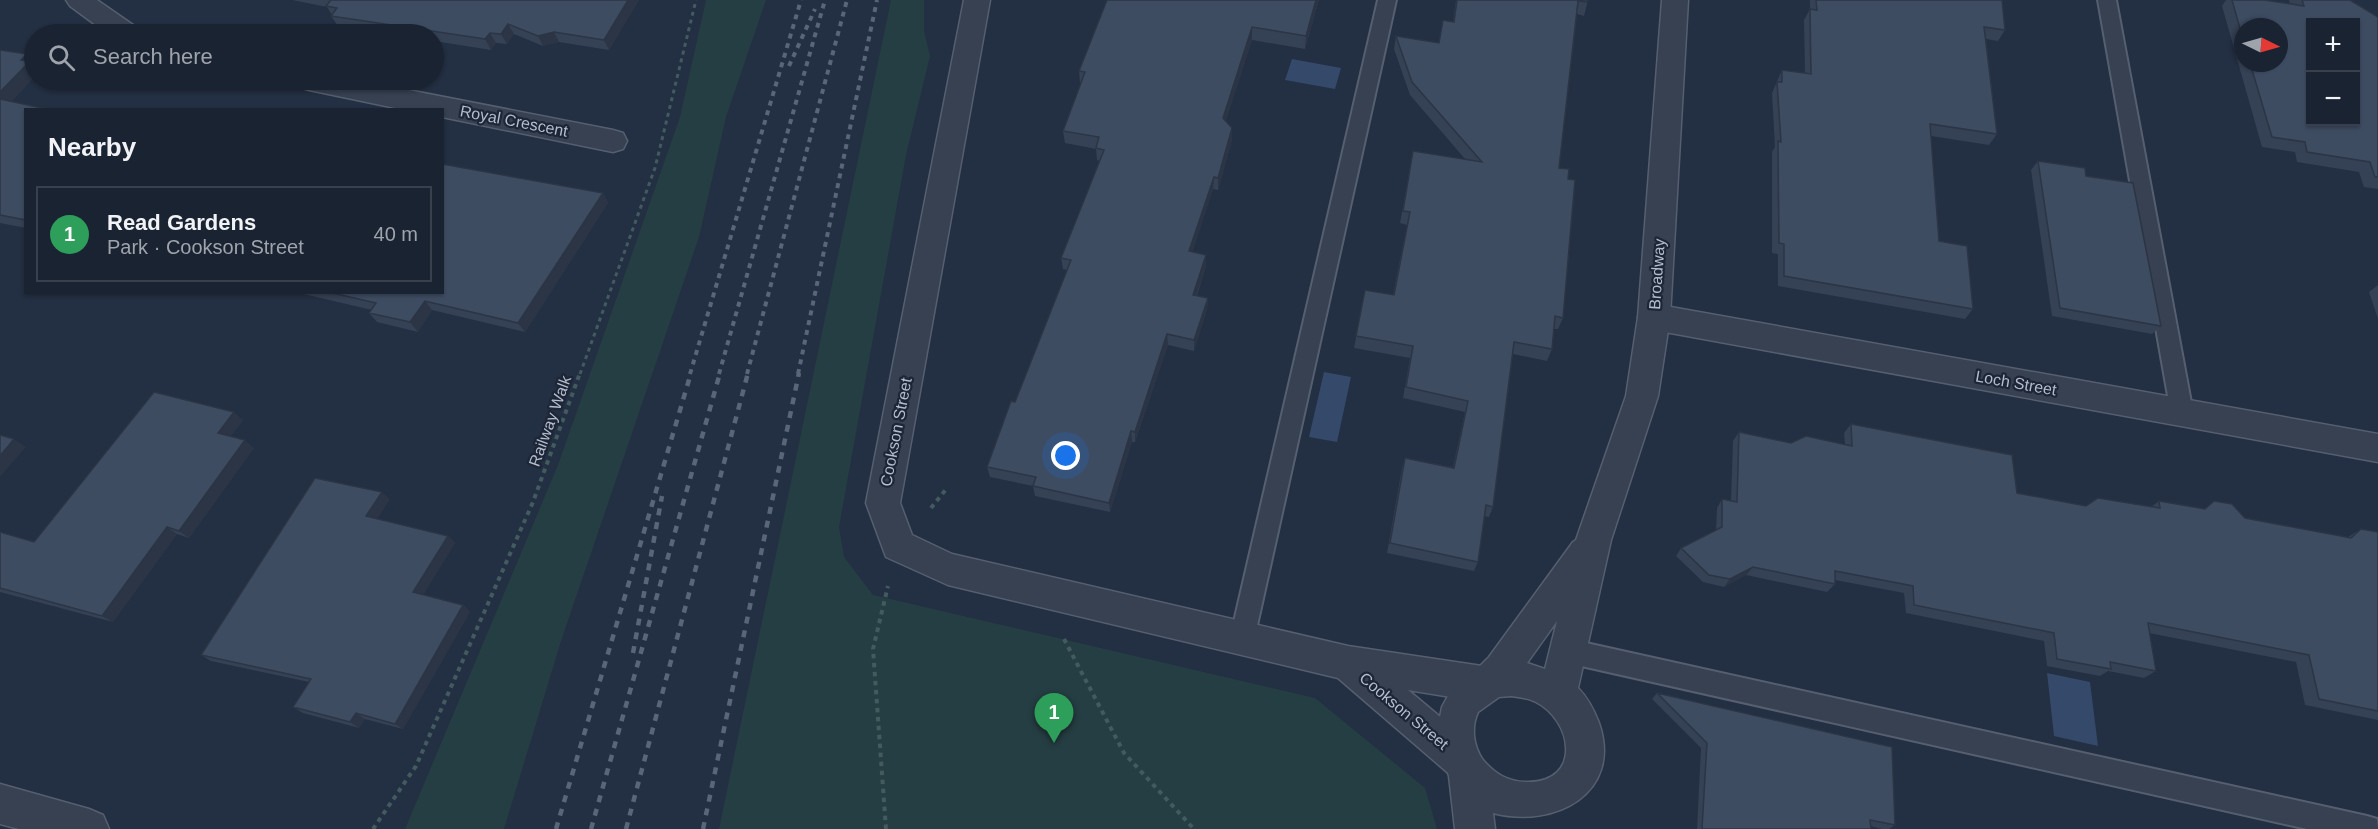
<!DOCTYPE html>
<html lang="en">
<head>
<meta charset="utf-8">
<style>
	:root { --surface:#1a2332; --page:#232b3a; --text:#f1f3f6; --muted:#9fa4ac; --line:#38404d; --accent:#2563eb }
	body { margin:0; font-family:Arial,sans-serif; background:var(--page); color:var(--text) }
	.controls { position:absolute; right:18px; top:18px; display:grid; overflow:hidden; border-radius:0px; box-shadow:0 2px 4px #0004 }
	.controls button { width:54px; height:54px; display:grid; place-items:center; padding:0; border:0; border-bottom:2px solid var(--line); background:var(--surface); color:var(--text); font:30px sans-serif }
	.compass { position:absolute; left:2234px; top:18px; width:54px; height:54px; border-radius:50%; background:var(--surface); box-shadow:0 2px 4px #0004; rotate:95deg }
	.you { position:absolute; left:1066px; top:456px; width:21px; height:21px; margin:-15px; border:4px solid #fff; border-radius:50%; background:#1a73e8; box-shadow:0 0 0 9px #1a73e833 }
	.badge { display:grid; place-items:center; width:39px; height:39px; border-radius:50%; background:var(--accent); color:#fff; font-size:20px; font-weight:700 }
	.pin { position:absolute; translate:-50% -50px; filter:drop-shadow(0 2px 3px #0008) }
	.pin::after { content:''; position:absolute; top:32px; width:21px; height:18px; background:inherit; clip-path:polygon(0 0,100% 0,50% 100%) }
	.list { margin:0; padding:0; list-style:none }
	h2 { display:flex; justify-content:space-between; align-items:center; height:78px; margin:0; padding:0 24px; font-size:26px }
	h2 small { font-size:20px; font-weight:400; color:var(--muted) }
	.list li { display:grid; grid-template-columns:39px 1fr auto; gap:18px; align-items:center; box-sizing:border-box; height:96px; margin:0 12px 12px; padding:0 12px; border:2px solid var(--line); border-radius:0px }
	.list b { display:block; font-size:22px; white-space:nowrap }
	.list p { margin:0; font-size:20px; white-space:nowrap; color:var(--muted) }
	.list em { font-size:20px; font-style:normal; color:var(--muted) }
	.icon { flex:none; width:33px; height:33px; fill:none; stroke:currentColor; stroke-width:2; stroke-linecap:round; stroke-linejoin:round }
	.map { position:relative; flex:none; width:2378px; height:829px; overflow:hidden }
	.search { position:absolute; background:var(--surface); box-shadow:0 2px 4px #0004; left:24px; top:24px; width:420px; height:66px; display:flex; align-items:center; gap:15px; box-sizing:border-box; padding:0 21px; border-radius:33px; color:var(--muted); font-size:22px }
	.panel { position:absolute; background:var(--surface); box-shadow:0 2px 4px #0004; left:24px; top:108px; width:420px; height:186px; border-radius:0px }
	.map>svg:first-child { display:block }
	.green { fill:#253e43 }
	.water { fill:#35496a }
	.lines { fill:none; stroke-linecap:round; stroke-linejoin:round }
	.service-casing { stroke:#555f6f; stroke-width:4 }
	.minor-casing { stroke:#555f6f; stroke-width:3 }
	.tertiary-casing { stroke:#555f6f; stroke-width:3 }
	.path-far1 { stroke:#435b5f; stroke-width:3; stroke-dasharray:4 4; stroke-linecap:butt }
	.path { stroke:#435b5f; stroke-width:4; stroke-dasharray:4.5 4.5; stroke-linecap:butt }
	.service { fill:#374151; fill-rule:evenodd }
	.minor { fill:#374151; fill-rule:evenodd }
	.tertiary { fill:#374151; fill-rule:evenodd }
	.rail-far1 { stroke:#596579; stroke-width:4; stroke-dasharray:5 5; stroke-linecap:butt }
	.rail { stroke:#596579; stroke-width:4.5; stroke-dasharray:7 7; stroke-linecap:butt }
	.wall { fill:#354154; fill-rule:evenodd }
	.shaded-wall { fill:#2b3545 }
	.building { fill:#3e4c62; stroke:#2b3545; stroke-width:1.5; fill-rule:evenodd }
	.labels { text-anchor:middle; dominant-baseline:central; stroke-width:4.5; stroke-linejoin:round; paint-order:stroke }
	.street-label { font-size:16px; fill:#b4bccc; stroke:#1c2636 }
</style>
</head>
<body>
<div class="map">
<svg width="2378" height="829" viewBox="0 0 2378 829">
	<rect width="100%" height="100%" fill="#232f42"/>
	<path class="green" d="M706,0h60l-40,117 -27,120 -138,404 -57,188h-99l153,-364 122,-348z
		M891,0h33v31l6,25 -24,99 -67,372 5,30 29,38 442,103 110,90 12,41h-718z"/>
	<path class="water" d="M1292,59l49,9 -6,21 -50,-9z
		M1324,372l27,5 -14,65 -28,-5z
		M2047,673l43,9 8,64 -44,-10z"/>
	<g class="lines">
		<defs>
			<path id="service" d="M1378,0h18l-142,639 -3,8 -9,4 -9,-4 -3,-8z
				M2098,0h18l77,413 -3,7 -8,3 -8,-3 -3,-7z
				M1568,639l799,177 10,3 1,10h-71l-739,-166 -9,-4 -4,-8 4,-8z"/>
			<path id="minor" d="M66,0h31l39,27 4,7h-32l-38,-28z
				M964,0h26l-90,503 12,32 40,19 396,92 134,20 13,5 6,13 -6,13 -13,5 -74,-12 67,56 5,13 -5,13 -14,6 -14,-6 -109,-94 -390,-93 -62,-28 -20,-54z
				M295,80h62l256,50 10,3 4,8 -4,8 -10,3 -171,-35v-7h-37l-96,-20 -10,-3z
				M1654,304l724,130v28l-724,-132 -11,-4 -5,-9 5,-9z
				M0,784l89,25 14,6 6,14h-90l-19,-5z"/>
			<path id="tertiary" d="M1662,0h26l-18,317 -12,79 -47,144 -33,148c10,10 16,22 21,35 24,70 -44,106 -106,90l2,16h-40l-6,-53 -13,-39 6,-30 13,-24 23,-15 11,-11 84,-115 3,-2 50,-144 12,-79zM1557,621l-12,48 -18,-6zM1511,696c8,1 16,2 23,5 40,19 48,82 -7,81 -19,0 -32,-8 -44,-22 -10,-14 -12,-33 -5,-48l21,-15z"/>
		</defs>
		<use href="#service" class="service-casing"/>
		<use href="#minor" class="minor-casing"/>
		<use href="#tertiary" class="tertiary-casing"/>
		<path class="path-far1" d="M580,374l75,-206 41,-168"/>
		<path class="path" d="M931,508l16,-20
			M1064,639l60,114 70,76
			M373,829l43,-63 117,-264 47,-129
			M886,829l-13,-180 15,-63"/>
		<use href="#service" class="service"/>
		<use href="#minor" class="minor"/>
		<use href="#tertiary" class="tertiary"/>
		<path class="rail-far1" d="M789,66l26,-57
			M690,374l111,-374
			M719,374l106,-374
			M747,374l100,-374
			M798,374l79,-374"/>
		<path class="rail" d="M633,653l29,-157
			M556,829l135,-456
			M591,829l129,-456
			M626,829l122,-456
			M703,829l96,-456"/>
	</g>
	<path class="wall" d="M292,0h347l-30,50 -50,-8 -16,4 -29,-12 -7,10 -11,-1 -5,7 -57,-9v-7h-43l-53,-8 -7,-10 1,-1 -5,-8z
		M1107,0h212l-14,49 -53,-9 -26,80 6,20 -14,50 -5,-1 -21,63 14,14 -9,30 11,2 -1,11 -13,42 -26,-6 -33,97h-3l-22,70 -75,-16 -2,-10 -43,-9 -3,-10 28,-65 52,-132 -4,-1 -2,-11 39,-97 -3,-1 -1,-11 -31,-6 -2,-12 18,-47h-1l-1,-13z
		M1456,0h132l-4,16 -7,-2 -18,154 4,150 -5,11h-4l-2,20 -5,12 -34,-7 -20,153 -4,10 -5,-1 -6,46 -4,9 -87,-18 15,-85 3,-10 48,9 12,-55 -62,-14 7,-40 -56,-10 11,-58 28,5 14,-70 -7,-2 13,-72 52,8 -55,-64 -16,-46 2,-13 43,7 14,-21z
		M1810,0h192l3,30 -7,11 -12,-2 11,95 -8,11 -58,-9 8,105 34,68 -8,10 -187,-33v-32l-6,-1v-101l3,-5 -3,-54 10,-23 23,4 -1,-54 6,-11z
		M2226,0h38l26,4 -1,-4h61l28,17v172l-14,-2 -5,-15 -62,-10 -2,-10 -33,-5 -40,-141zM2243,27l36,36h-36z
		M0,50l27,4 7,8v15l-23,25 15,8v118l-26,-5z
		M2038,161l48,15 75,150 -9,8 -100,-18 -21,-146z
		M603,193l5,10 -83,129 -93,-22 -14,22 -41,-10 -8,-9 3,-3 -77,-18h147z
		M2378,285v34l-9,-27z
		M243,420l-13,17 24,11 -65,90 -12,-4 -64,88 -113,-30v-60l34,10z
		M1851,424l166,69 69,13 65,1 8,-6 45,8 10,-8 31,17 103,19 13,-8 17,3v188l-73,-15 -9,-43 -147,-29 7,38 -12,7 -36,-7 -8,5 -53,-10 -3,-25 -138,-28 -2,-20 -69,-13v4l-8,8 -81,-17 -22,12 -21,-5 -27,-26 5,-8 35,-18 1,-22 5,-9 9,2 2,-60 6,-9 52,11 54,1 -1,-11z
		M390,499l-13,20 71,17 7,7 -32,52 40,10 7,7 -67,117 -38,-10 -6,9 -56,-15 -10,-6 16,-25 -98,-21 -10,-6z
		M1657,693l238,132 -6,4h-7l-12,-3 1,3h-174l4,-81 -49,-49z"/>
	<path class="shaded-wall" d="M628,0h11l-30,50 -5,-10z
		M1316,0h3l-14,49 1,-13z
		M508,24l6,10 -7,10 -6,-10z
		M1252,27v13l-29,90v-12z
		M554,32l5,10 -16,4 -5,-10z
		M490,33l6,10 -5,7 -6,-11z
		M27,54l7,8v15l-29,31 -5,-4v-12l21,-32z
		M1232,128v12l-14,50v-12z
		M1214,177l-1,12 -24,74v-12z
		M603,193l5,10 -83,129 -7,-9z
		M1206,255v11l-13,40v-11z
		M1208,298l-1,11 -13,42v-11z
		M425,301l7,9 -14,22 -8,-10z
		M1167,334l1,11 -33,97v-10z
		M234,412l9,8 -16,21 -9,-8z
		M1131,431l1,11 -22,70 -1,-9z
		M14,439l12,8 -26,30v-21z
		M245,440l9,8 -65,90 -10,-7z
		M382,492l8,7 -15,24 -9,-7z
		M167,527l10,7 -64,88 -11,-6z
		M448,536l7,7 -34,56 -8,-7z
		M1753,567l-7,8 -22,12 6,-8z
		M463,605l7,7 -67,117 -8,-5z
		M356,713l9,6 -6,9 -9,-6z"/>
	<path class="building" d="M331,0h297l-24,40 -50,-8 -16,4 -30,-12 -7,10 -11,-1 -5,6 -154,-23 6,-8 -11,-2z
		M1107,0h209l-10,36 -54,-9 -29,91 9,10 -14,50 -4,-1 -25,74 17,4 -13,40 15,3 -14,42 -27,-6 -32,98 -4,-1 -22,72 -76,-17 3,-9 -49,-10 24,-66 4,1 56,-142 -10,-2 43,-108 -8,-2 3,-11 -36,-6 22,-59 -6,-1z
		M1457,0h131v2l-10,-1 -19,167 10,1 -1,10 7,1 -12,138 -8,-2 -3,33 -38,-7 -21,165 -7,-2 -8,57 -88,-19 15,-85 49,10 14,-67 -62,-14 7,-41 -57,-10 9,-46 29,5 16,-83 -7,-1 10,-60 69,11 -70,-80 -16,-46 43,7 4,-23 11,2z
		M1816,0h186l3,30 -21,-3 13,107 -67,-10 9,117 28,5 6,63 -189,-33v-32l-5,-1 -1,-102 3,1 -4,-60h5v-12l29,4 -1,-65 7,1z
		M2232,0h32l40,6 -2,-6h48l28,17v160h-3l-5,-15 -63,-10 -2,-10 -33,-5 -22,-74h29v-36h-36v12zM2310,22h45v100h-45z
		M0,50l27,4 -6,6 9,1 -30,31z
		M0,99l51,11h-25v110l-26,-5z
		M2038,161l47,7 1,8 47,7 28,143 -101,-18z
		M442,164l161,29 -85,130 -93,-22 -15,21 -41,-9 7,-10 -48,-11h114z
		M154,392l80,20 -16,21 27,7 -66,91 -12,-4 -65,89 -102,-28v-56l34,10z
		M1851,424l161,31 5,38 69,13 12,-8 62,10 -1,-7 46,8 9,-8 18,3 13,14 106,20 10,-9 17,3v179l-59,-12 -10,-44 -161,-32 8,48 -46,-9 1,7 -54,-10 -3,-26 -140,-28 -1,-19 -78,-15v13l-82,-17 -23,12 -21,-4 -28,-27 41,-21v-28l15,3 2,-70 52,11 15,-7 46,10z
		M0,435l14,4 -14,17z
		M315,478l67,14 -16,24 82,20 -35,56 50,13 -68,119 -39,-11 -6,9 -57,-15 18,-28 -110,-24z
		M1657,693l235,54 3,78 -25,-5 1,9h-169l5,-86z"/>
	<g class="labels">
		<g class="street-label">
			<text transform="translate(514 121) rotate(11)">Royal Crescent</text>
			<text transform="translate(1657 274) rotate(-86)">Broadway</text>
			<text transform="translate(2016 383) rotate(10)">Loch Street</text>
			<text transform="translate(550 421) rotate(-70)">Railway Walk</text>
			<text transform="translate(896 432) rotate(-79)">Cookson Street</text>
			<text transform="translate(1404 711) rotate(40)">Cookson Street</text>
		</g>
	</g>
</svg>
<div class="controls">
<button>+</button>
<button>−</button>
</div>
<svg class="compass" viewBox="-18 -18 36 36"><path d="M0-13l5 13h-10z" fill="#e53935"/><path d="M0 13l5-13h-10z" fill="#9fa4ac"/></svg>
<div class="you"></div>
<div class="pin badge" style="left:1054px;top:743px;background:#2e9e5b">1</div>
<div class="search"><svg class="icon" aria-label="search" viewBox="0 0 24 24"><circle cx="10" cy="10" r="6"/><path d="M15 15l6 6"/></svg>Search here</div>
<section class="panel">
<h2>Nearby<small></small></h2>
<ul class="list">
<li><span class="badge" style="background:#2e9e5b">1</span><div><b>Read Gardens</b><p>Park · Cookson Street</p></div><em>40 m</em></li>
</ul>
</section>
</div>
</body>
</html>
